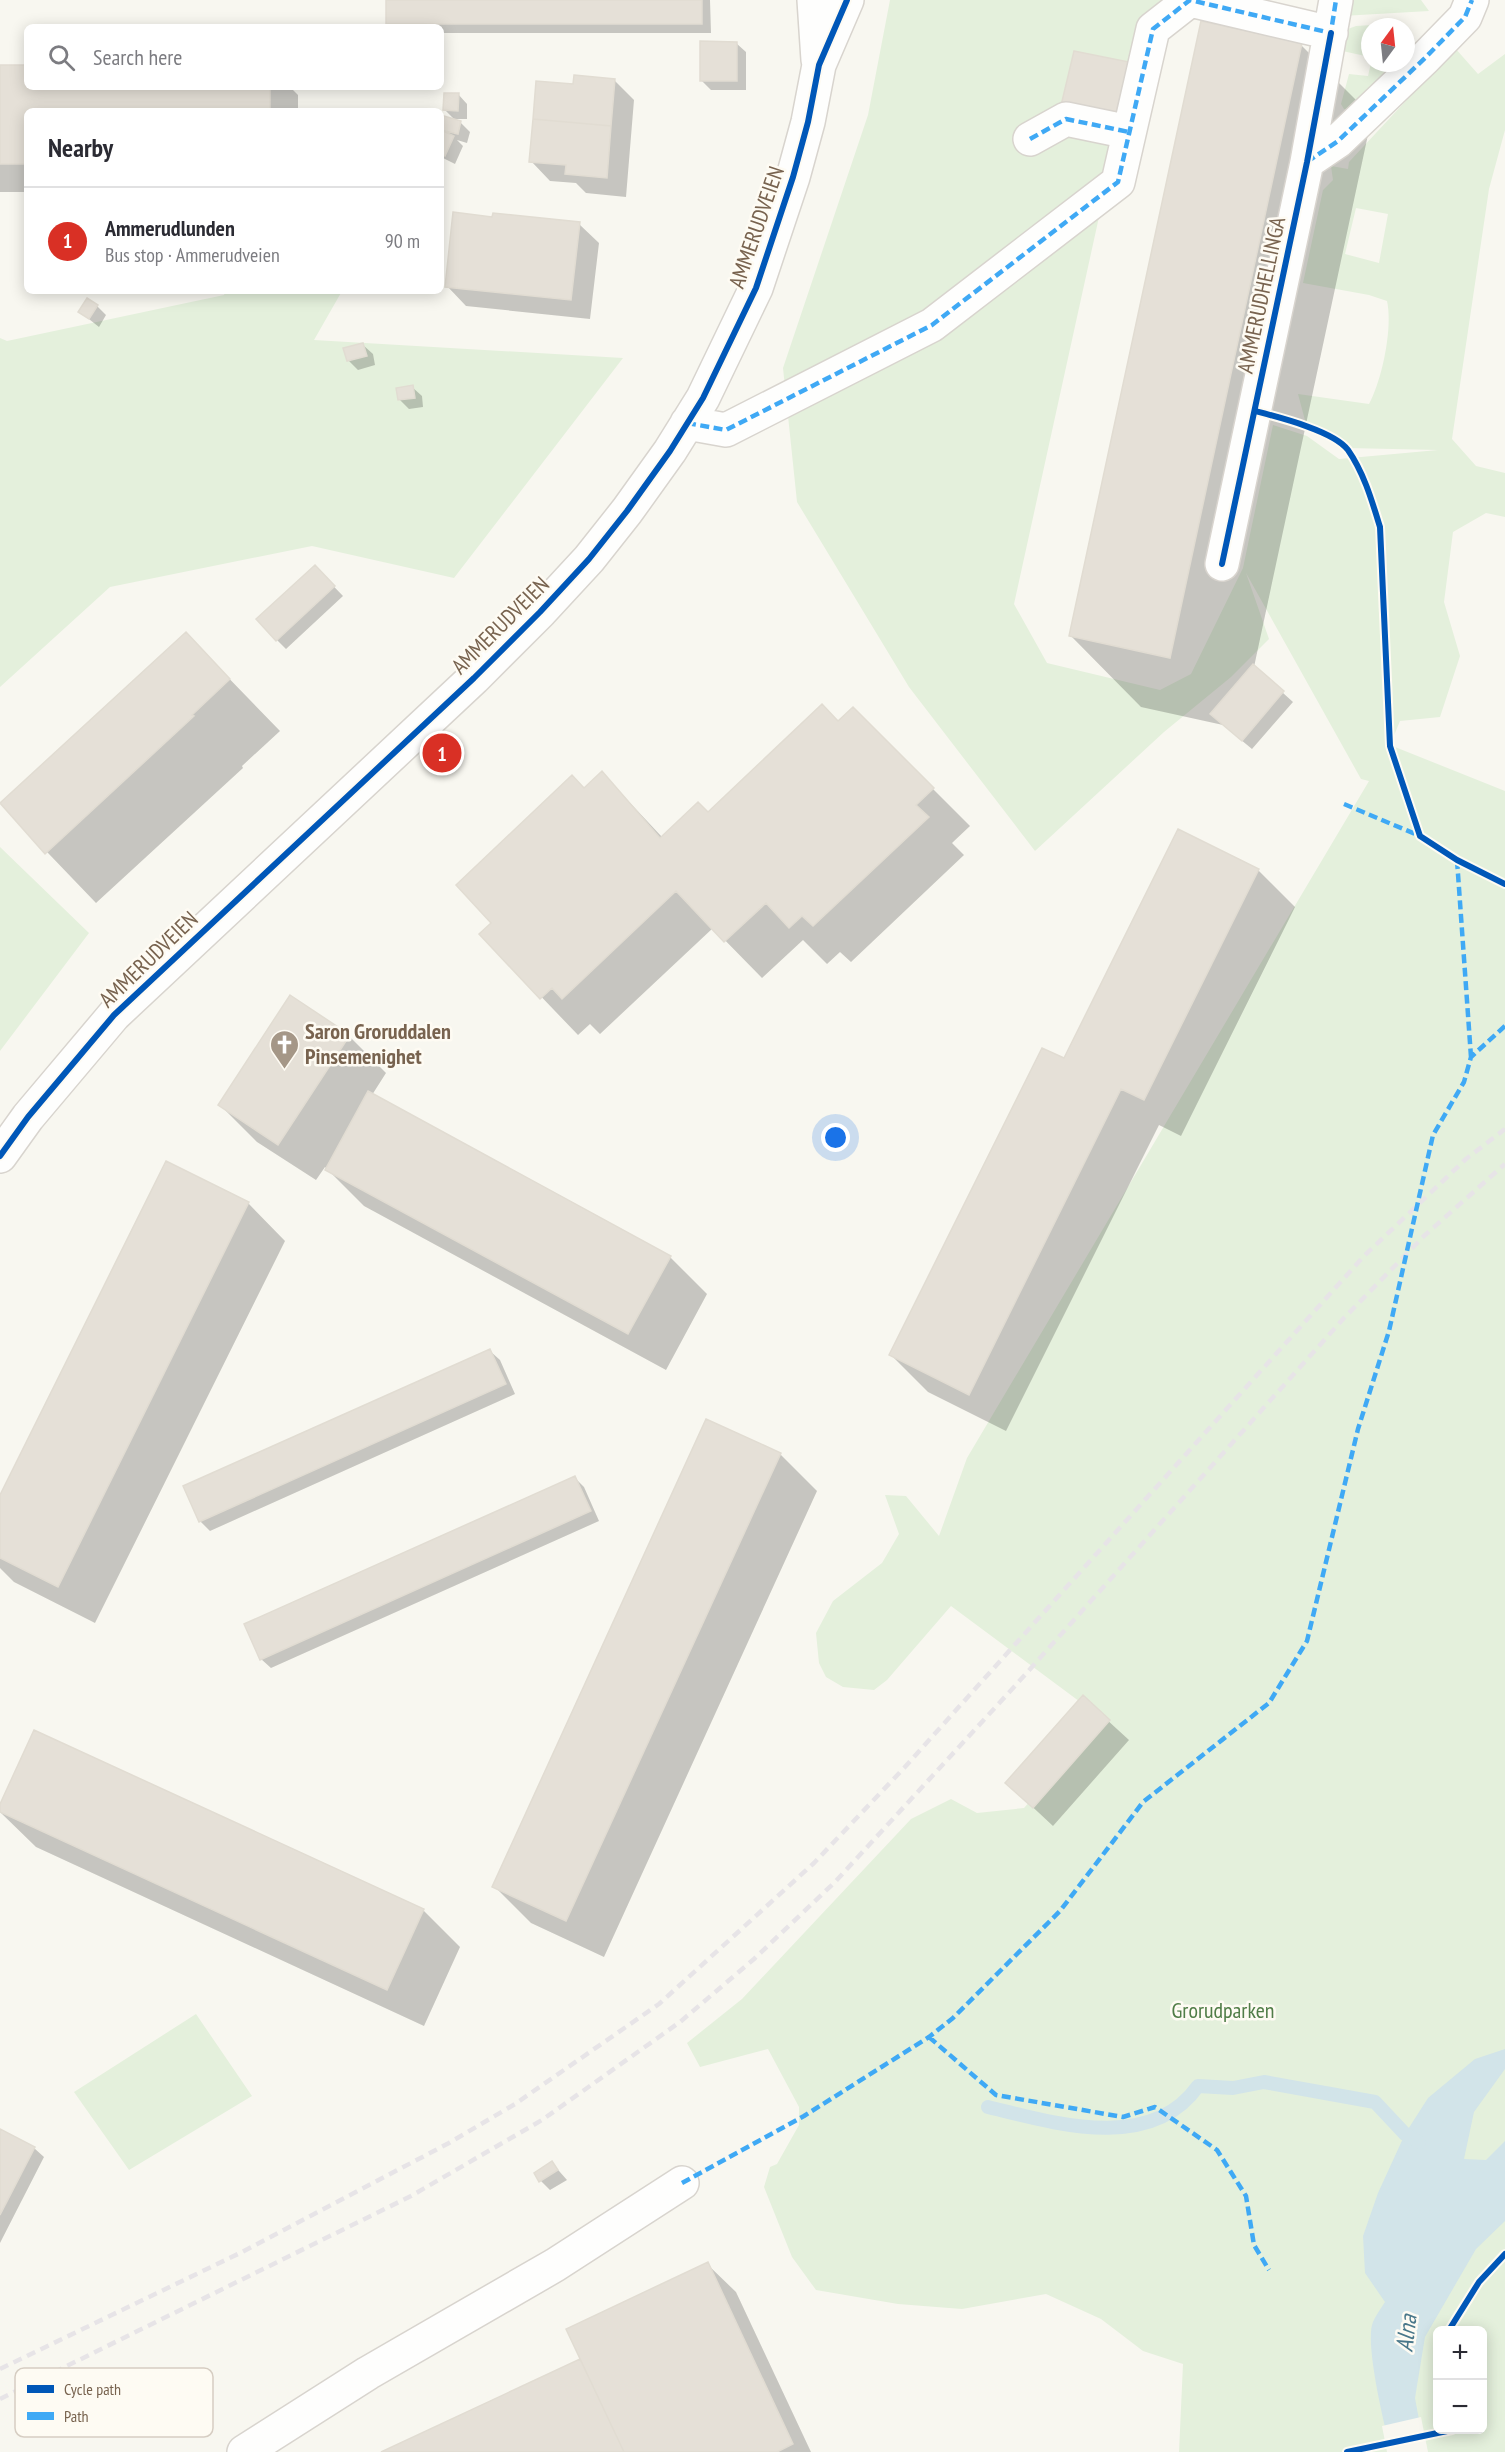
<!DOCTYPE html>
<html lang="en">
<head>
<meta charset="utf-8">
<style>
	:root { --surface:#fff; --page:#f7f7f7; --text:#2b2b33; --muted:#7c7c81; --line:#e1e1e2; --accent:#d93025 }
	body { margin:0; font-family:"PT Sans Narrow",sans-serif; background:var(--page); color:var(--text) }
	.controls { position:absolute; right:18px; bottom:18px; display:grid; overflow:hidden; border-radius:9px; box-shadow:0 3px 15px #0003 }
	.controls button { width:54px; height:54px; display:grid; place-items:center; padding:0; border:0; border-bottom:2px solid var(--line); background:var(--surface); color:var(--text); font:30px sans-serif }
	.compass { position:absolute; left:1361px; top:18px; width:54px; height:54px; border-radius:50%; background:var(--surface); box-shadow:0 3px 15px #0003; rotate:15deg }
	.you { position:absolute; left:836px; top:1138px; width:21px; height:21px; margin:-15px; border:4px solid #fff; border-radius:50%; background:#1a73e8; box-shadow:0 0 0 9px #1a73e833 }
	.badge { display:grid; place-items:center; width:39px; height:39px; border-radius:50%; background:var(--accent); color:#fff; font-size:20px; font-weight:700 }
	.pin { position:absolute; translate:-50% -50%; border:3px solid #fff; box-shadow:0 2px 6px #0006 }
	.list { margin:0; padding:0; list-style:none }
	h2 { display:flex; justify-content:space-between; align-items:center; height:78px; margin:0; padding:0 24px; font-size:26px }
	h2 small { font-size:20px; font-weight:400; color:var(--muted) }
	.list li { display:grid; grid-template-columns:39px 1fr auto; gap:18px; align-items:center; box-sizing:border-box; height:108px; padding:0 24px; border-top:2px solid var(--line) }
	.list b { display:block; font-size:22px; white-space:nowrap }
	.list p { margin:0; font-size:20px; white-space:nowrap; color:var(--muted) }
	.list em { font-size:20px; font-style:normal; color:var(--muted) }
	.icon { flex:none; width:33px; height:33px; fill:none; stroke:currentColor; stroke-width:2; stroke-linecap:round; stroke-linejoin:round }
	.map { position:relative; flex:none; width:1505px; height:2452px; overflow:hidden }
	.search { position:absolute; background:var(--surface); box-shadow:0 3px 15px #0003; left:24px; top:24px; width:420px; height:66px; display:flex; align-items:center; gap:15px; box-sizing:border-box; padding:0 21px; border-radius:9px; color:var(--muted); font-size:22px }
	.panel { position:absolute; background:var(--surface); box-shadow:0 3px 15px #0003; left:24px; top:108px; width:420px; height:186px; border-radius:9px }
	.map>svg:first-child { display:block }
	.green { fill:#e4f0dc; fill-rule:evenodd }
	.water { fill:#d2e4e9 }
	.pier { fill:#f8f7f0 }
	.shadow { fill:#0003 }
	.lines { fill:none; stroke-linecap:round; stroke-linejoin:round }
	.stream { stroke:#d2e4e9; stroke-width:14 }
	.building { fill:#e5e0d7; stroke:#e1dcd2; stroke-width:1.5 }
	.minor-casing { stroke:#d8d4ce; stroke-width:36 }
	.minor { stroke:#fefefd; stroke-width:33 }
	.rail { stroke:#e7e4e7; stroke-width:4.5; stroke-dasharray:9 6; stroke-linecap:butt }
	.quiet { stroke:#3fa9f5; stroke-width:4.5; stroke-dasharray:9 4.5; stroke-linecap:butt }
	.cycleway-casing { stroke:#fefbf3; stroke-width:10 }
	.cycleway { stroke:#0057b8; stroke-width:6 }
	.labels { text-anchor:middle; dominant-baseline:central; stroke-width:5; stroke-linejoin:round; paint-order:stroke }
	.street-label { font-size:22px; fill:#78634f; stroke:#fefbf3 }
	.poi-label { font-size:22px; font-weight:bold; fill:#78634f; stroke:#fefbf3; text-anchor:start }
	.park-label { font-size:22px; fill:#507d47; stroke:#fefbf3 }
	.water-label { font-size:24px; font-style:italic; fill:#49778a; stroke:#fefbf3 }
	.key { fill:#fefbf3; stroke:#d6cdc2; stroke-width:1.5 }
	.key-label { font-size:16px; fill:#78634f }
</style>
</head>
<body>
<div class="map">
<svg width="1505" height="2452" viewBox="0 0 1505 2452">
	<rect width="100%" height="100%" fill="#f8f7f0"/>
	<path class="green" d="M890,0h296l-57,62 -55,-10 -15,61 54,11 -5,52 -94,428 33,59 113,27 31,-16 52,-106 30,-143 34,11 32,23 99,-9 -91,-2 -41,-24 -8,-30 71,10c13,-24 24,-76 18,-103l-18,-6 -66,-12 20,-93 10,-10 -2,-14 17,3 1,-7 106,-114 23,26 27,-20v76l-16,59 -37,250 24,27 29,7v44l-19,-4 -33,19 -9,70 16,54 -20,61 -40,4 -10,24 115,46v1661h-326l4,-88 -40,-13 -42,-32 -55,-25 -84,15 -64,-5 -82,-14 -24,-33 -28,-70 6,-20 7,-3 22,-39v-18l-31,-58 -68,18 -13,-24 55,-44 169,-180 40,-20 26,14 47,-5 79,-89 -152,-113 -64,74 -13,10 -31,-3 -17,-10 -7,-14 -3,-30 17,-32 49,-38 17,-29 -14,-39 21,1 33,40 28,-78 402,-677 -8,-2 -115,-206 23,66 -38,38 -67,55 -129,119 -126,-164 -112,-185 -14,-134 85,-253zM1356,208l32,6 -9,49 -34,-9zM1438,2330h44v100h-44z
		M1353,0h68l8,11 -87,5z
		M1404,23l-5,4h-29v30l-37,-8 4,-16 19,-7z
		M1371,63h22l-44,47 -5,-1 -3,-5 8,-30 19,2z
		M226,291h116l-28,49 309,18 -169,220 -142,-32 -202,41 -110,100v-349l7,3 217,-46z
		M0,847l89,86 -89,118z
		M196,2014l56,82 -123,74 -55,-78z"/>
	<path class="water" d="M1505,2049v20l-31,43 -10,47 22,1 19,-19v80l-29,28 -51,88 -10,61 10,54h-34c-6,-24 -27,-110 -18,-130 3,-7 8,-14 12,-20l-20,-29 -2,-37 15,-43 27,-59 23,-36 47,-39z"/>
	<path class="pier" d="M1421,2417l7,35h-41l-5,-26z"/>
	<path class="shadow" d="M388,0h322l1,33h-270v-6h-50l-3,-3z
		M736,43l10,9v38h-35l-10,-10z
		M1301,45l71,71 -118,551 39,35 -41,47 -29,-24 -82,-18 -70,-71z
		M27,66v21h263l8,8v16h-271v81h-27v-125z
		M614,80l20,20 -8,97 -40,-4 -10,-10 -26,-2 -19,-20 43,-75z
		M458,94l9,10v15h-13l-9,-9z
		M445,118l15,4 10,10 -3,11 -10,-3 6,6 -8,18 -14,-7v-29z
		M494,218l85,6 20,19 -9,76 -124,-13 -19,-20z
		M97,306l9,9 -7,12 -19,-15z
		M363,345l10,9 2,11 -17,5 -10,-10z
		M412,387l10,9 1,11 -14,2 -10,-10z
		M315,567l28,29 -57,53 -9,-9z
		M186,634l94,97 -38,35 1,2 -147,135 -95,-99z
		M853,709l117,117 -18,17 12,12 -113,107 -11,-10 -13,12 -24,-24 -41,38 -49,-50 -113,106 -10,-10 -12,11 -97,-101 12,-11 91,-133 18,-17 60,64 46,-23 130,-91z
		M1258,870l37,37 -114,229 -22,-11 -153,306 -78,-39 -37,-37 174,-295z
		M349,1036l37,37 -14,22 298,162 37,37 -41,76 -302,-164 -39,-39 -9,13 -59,-38 -37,-37z
		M248,1203l37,38 -190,382 -81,-41 -14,-14v-70z
		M490,1351l10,9 15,34 -305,137 -10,-10z
		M780,1454l37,37 -213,466 -73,-34 -37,-37z
		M575,1478l9,9 15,34 -328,147 -10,-9z
		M1083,1698l46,42 -76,86 -46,-43z
		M0,1807l423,103 37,37 -36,79 -388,-179 -36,-35z
		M0,2131l34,17 10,9 -44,86z
		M552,2163l15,17 -17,10 -9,-9z
		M707,2264l29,28 75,160h-426l194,-91 5,4z"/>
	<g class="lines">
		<path class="stream" d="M988,2107c66,16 163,46 210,-21l35,2 31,-6 111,20 30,32 14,8"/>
	</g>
	<path class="building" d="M386,0h316v24h-316z
		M1201,21l101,22 -132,615 -101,-22z
		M700,41l37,1v39h-37z
		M1074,51l55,11 -16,62 -54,-10z
		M0,65h27v22h243v24h-243v53h-27z
		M574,75l41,4 -4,47 -78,-7 3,-38 37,3z
		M444,93h15l-1,18 -15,-1z
		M444,116l17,5 -3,13 -17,-4z
		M533,119l78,7 -4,52 -42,-4 1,-9 -37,-3z
		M441,130l13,6 -9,20 -4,-2z
		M453,212l39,5 1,-4 87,9 -9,78 -126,-13z
		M87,298l11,7 -9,14 -11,-7z
		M363,343l4,13 -20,5 -4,-13z
		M413,385l2,13 -17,2 -2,-12z
		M315,565l20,21 -59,55 -20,-22z
		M186,632l44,47 -38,36 2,1 -149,138 -45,-51z
		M1253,664l31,27 -42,50 -32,-27z
		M822,704l16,17 15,-14 81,81 -18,17 13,12 -116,109 -11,-10 -13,12 -23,-25 -42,39 -48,-51 -114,108 -10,-11 -12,11 -61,-65 12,-11 -35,-38 116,-110 12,13 18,-17 58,67 38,-36 10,10z
		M1178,829l81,40 -115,231 -23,-11 -152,306 -80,-40 153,-307 22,10z
		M290,995l60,40 -72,110 -60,-40z
		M368,1091l303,165 -43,78 -303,-164z
		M166,1161l83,41 -191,385 -58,-29v-63z
		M490,1349l16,35 -307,138 -16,-36z
		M706,1419l75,34 -215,468 -74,-34z
		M575,1476l16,35 -331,149 -16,-36z
		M1083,1695l27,25 -77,88 -28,-25z
		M34,1730l390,179 -37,81 -387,-178v-8z
		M0,2129l35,18 -35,68z
		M552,2161l6,9 -19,12 -5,-9z
		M708,2262l85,182 -16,8h-153l-58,-123z
		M580,2359l44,93h-243z"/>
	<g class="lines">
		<defs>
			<path id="minor" d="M814,0l4,60
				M1030,139l36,-20 63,13
				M1307,162l31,-21 87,-83 40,-41 7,-17
				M687,423l39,7 206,-105 186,-143 35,-153 37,-29 141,33
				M1222,564l85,-402 29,-162
				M0,1156l28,-39 86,-102 360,-337 66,-66 49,-53 38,-48 43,-60 33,-53 53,-110 37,-111 15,-55 11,-57 28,-65
				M244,2452l124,-79 187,-108 127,-82"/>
		</defs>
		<use href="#minor" class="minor-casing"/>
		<use href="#minor" class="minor"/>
		<path class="rail" d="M0,2369l240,-116 209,-110 66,-39 144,-100 155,-141 90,-95 460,-512 102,-97 39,-30
			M0,2399l411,-203 131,-76 138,-98 74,-63 81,-77 179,-195 330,-369 80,-82 81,-72"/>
		<path class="quiet" d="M1330,38l6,-38
			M1030,139l36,-20 63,13
			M1307,162l31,-21 87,-83 40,-41 7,-17
			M687,423l39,7 206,-105 186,-143 35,-153 37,-29 141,33
			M1344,804l76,32
			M1457,860l14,197
			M929,2037l67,58 127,22 32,-10 62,43 29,46 8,49 15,25
			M682,2183l122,-67 125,-79 24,-19 107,-107 83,-109 126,-99 38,-62 51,-212 31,-98 44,-196 31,-53 7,-25 34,-31"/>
		<defs>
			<path id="cycleway" d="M1255,411c23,6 79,20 93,39 16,23 24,51 32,77l10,219 30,90 37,24 48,24
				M1222,564l85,-402 24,-129
				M0,1156l28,-39 86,-102 360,-337 66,-66 49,-53 38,-48 43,-60 33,-53 53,-110 37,-111 15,-55 11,-57 28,-65
				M1449,2330l30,-48 26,-28
				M1347,2452l105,-22"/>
		</defs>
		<use href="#cycleway" class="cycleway-casing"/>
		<use href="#cycleway" class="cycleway"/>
	</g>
	<defs>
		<symbol id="church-pin" viewBox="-11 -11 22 30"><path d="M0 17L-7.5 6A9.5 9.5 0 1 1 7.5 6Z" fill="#a59787" stroke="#fefbf3"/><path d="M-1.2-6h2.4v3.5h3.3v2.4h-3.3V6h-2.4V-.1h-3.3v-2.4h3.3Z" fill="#fff"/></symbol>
	</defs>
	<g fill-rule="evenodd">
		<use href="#church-pin" x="268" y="1028" width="33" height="45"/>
	</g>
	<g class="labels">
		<g class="street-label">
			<text transform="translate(756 227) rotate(-71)">AMMERUDVEIEN</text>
			<text transform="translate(1261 295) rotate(-78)">AMMERUDHELLINGA</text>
			<text transform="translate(500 625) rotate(-45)">AMMERUDVEIEN</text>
			<text transform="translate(148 959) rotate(-44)">AMMERUDVEIEN</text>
		</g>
		<g class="poi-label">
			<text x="305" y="1031">Saron Groruddalen<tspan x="305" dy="25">Pinsemenighet</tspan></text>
		</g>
		<g class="park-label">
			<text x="1223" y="2010">Grorudparken</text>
		</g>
		<g class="water-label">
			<text transform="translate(1406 2333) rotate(-83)">Alna</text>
		</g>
	</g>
	<rect x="15" y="2368" width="198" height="69" rx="9" class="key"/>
	<rect x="27" y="2385" width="27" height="8" fill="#0057b8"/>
	<rect x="27" y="2412" width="27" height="8" fill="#3fa9f5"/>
	<g class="key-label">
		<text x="64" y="2395">Cycle path</text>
		<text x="64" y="2422">Path</text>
	</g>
</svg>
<div class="controls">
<button>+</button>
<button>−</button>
</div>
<svg class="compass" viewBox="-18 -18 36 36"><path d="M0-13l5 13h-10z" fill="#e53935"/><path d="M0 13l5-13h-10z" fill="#7c7c81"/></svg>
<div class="you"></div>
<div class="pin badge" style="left:442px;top:753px">1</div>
<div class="search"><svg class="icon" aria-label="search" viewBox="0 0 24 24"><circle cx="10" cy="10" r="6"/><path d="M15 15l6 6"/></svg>Search here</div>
<section class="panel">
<h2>Nearby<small></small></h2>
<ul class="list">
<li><span class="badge">1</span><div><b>Ammerudlunden</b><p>Bus stop · Ammerudveien</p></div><em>90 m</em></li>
</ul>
</section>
</div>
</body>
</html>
